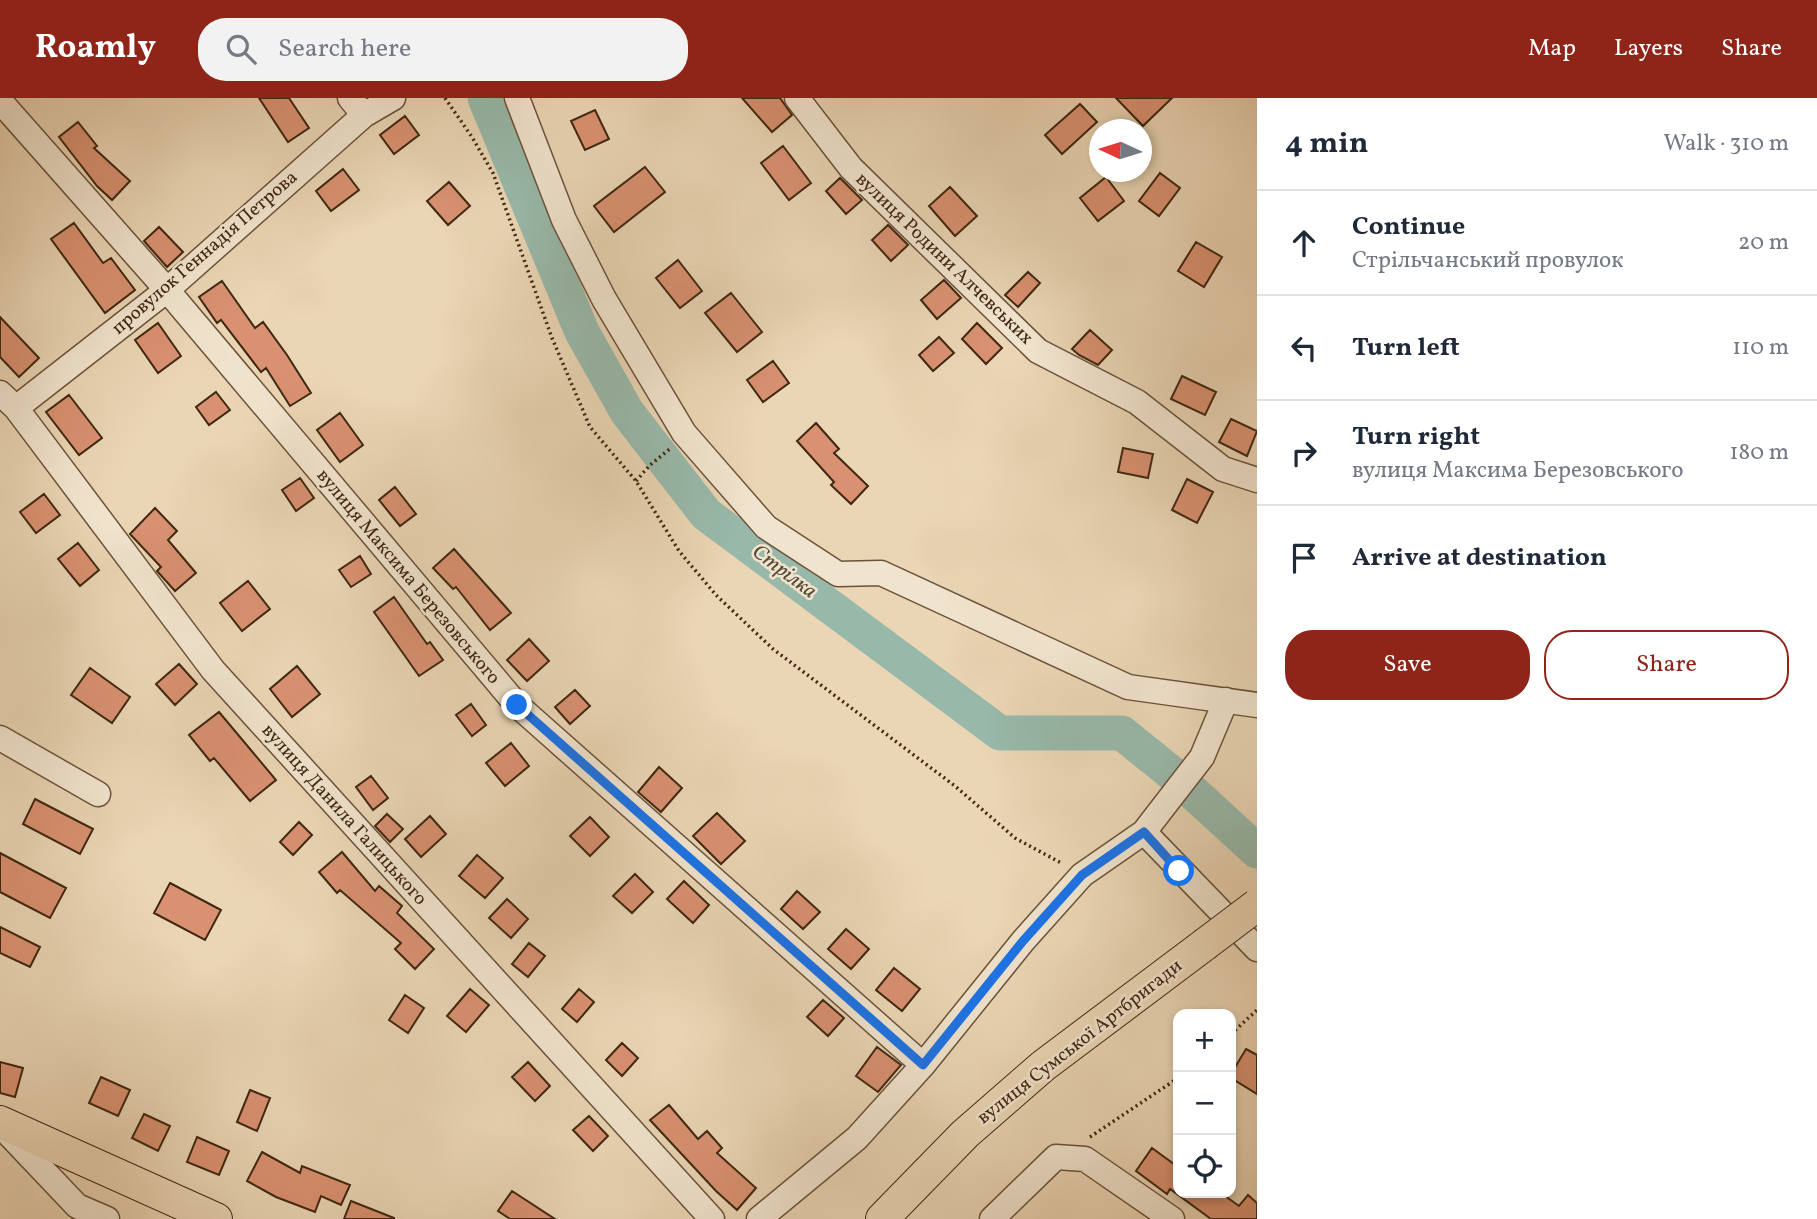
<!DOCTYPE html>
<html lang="en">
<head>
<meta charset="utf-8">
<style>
	:root { --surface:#fff; --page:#f2f2f3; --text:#1f2937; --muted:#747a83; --line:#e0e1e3; --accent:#8f2418 }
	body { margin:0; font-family:Vollkorn,serif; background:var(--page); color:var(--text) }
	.controls { position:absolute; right:21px; bottom:21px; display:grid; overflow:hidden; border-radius:14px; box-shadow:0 4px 10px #0003 }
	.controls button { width:63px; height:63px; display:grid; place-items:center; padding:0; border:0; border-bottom:2px solid var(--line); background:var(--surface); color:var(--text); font:35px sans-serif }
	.compass { position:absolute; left:1089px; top:21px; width:63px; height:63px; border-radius:50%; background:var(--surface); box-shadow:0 4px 10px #0003; rotate:274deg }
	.stop { position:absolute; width:21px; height:21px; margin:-16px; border:5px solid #1a73e8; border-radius:50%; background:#fff }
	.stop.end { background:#1a73e8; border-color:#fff; box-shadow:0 2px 7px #0008 }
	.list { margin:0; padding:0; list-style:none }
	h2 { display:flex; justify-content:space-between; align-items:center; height:91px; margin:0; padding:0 28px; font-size:30px }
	h2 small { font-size:23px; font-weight:400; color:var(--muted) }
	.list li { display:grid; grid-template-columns:46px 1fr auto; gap:21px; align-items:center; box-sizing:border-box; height:105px; padding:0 28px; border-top:2px solid var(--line) }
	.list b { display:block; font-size:26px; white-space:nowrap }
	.list p { margin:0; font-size:23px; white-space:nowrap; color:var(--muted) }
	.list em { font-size:23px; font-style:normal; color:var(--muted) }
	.actions { display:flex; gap:14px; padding:21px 28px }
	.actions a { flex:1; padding:16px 0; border:2px solid var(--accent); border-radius:28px; text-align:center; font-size:24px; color:var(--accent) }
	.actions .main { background:var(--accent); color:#fff }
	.icon { flex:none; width:38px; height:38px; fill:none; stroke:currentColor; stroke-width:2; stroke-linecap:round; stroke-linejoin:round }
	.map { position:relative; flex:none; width:1257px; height:1121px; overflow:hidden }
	header { display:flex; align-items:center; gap:42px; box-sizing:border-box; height:98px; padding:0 35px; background:var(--accent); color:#fff }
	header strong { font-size:33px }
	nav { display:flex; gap:38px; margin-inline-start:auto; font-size:24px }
	.search { width:490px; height:63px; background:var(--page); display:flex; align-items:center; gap:18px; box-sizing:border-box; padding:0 24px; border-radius:28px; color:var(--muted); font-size:26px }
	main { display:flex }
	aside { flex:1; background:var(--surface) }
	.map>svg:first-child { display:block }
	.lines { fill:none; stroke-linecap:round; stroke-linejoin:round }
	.river { stroke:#98b9aa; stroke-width:35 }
	.building { fill:#d99171; stroke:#3f2711; stroke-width:2 }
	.minor-casing { stroke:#6a523a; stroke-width:27 }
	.major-casing { stroke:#3f2711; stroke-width:34 }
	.path { stroke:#3f2711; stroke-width:3.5; stroke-dasharray:2 3.5; stroke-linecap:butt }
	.minor { stroke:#f1e4ce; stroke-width:24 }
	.major { stroke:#ead5b4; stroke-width:32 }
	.major-bridge-casing { stroke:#3f2711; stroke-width:34; stroke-linecap:butt }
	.major-bridge { stroke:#ead5b4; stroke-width:32 }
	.route { stroke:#1a73e8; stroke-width:9 }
	.labels { text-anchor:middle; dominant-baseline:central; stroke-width:5; stroke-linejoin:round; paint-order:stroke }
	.street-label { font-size:19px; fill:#3f2711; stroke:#f1e4ce }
	.water-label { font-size:21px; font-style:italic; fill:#554c37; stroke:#f1e4ce }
</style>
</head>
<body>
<header>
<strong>Roamly</strong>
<div class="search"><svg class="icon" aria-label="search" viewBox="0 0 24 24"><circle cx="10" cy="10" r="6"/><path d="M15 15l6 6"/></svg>Search here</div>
<nav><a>Map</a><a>Layers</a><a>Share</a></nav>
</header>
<main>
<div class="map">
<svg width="1257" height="1121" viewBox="0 0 1257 1121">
	<rect width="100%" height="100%" fill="#ead5b4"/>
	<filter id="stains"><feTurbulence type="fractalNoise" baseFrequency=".00286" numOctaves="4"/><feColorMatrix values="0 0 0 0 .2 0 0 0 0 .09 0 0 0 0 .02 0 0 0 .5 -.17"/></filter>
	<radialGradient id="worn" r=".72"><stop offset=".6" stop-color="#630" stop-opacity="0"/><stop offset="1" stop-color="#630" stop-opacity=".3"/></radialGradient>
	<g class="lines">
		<path class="river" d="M485,0l97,234 45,80 79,102 294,219h122l52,42 83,76"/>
	</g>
	<path class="building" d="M259,0h30l20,30 -21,14z
		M742,0h38l12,17 -20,17z
		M1116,0h56l-29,28z
		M1080,6l17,18 -35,32 -17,-19z
		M595,12l14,29 -24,11 -14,-29z
		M405,18l14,19 -25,19 -14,-19z
		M78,24l19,24 -3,2 36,33 -18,19 -15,-14 -38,-49z
		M783,48l28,37 -22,17 -28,-37z
		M645,69l20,25 -51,40 -20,-26z
		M343,71l16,21 -28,21 -15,-20z
		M1160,75l20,15 -21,28 -20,-15z
		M1106,79l18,24 -26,20 -18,-23z
		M840,80l22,22 -16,14 -20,-23z
		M449,84l21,24 -22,19 -21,-24z
		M950,89l27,29 -22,20 -26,-30z
		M74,125l29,40 8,-5 24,32 -30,23 -54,-74z
		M888,127l20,20 -17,16 -19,-21z
		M159,129l24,25 -16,15 -23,-26z
		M1196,144l26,15 -18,30 -26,-16z
		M678,162l24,31 -22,17 -24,-30z
		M1028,174l12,11 -22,24 -13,-12z
		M944,182l17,18 -24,21 -16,-19z
		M222,183l33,47 8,-6 24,33 24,38 -21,13 -24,-38 -5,4 -40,-52 -4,3 -18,-26z
		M731,195l31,39 -25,20 -32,-39z
		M0,219l39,41 -20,19 -19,-20z
		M158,225l23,33 -23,17 -23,-33z
		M977,225l25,25 -16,16 -24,-25z
		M1090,232l22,20 -14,15 -19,-10 -7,-6z
		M939,239l15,16 -21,18 -14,-16z
		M773,263l16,22 -26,19 -16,-22z
		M1182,278l34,16 -11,23 -34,-16z
		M216,294l14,18 -21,15 -13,-18z
		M69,297l33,43 -23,17 -33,-43z
		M340,315l23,32 -23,17 -23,-32z
		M1231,321l26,12 -10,25 -28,-14z
		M816,325l23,26 -5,4 34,33 -17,18 -20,-19 3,-3 -37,-41z
		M1123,350l30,6 -5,24 -30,-6z
		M300,380l14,20 -18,13 -14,-21z
		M1187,381l26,13 -16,31 -25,-13z
		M395,389l21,27 -16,12 -21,-26z
		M44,396l16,21 -24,18 -16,-21z
		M155,410l22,23 -9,9 28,33 -21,18 -18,-20 4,-4 -31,-33z
		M78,445l21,27 -19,16 -22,-27z
		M454,451l57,64 -21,17 -34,-43 -3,2 -20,-21z
		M360,458l11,18 -20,13 -12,-17z
		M248,483l22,28 -28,22 -22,-28z
		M394,499l33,47 3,-2 13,18 -24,16 -45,-64z
		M529,541l20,22 -22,20 -20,-21z
		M179,566l18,20 -22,21 -19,-21z
		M297,568l23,28 -28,23 -22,-28z
		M90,570l40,29 -18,26 -41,-28z
		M575,592l15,16 -20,18 -15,-17z
		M471,606l15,21 -14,11 -16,-21z
		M219,614l57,68 -26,21 -36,-43 -4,3 -21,-26z
		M511,645l18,23 -24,20 -19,-23z
		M659,669l23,21 -21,24 -23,-20z
		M371,678l17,22 -15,12 -17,-23z
		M35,701l58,30 -13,25 -57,-30z
		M717,715l28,28 -24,23 -28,-28z
		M387,716l16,15 -13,13 -15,-16z
		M430,718l16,18 -25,23 -16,-18z
		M590,719l19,20 -19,19 -20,-20z
		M299,724l13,13 -19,20 -13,-13z
		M342,754l33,39 4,-5 23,20 -5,7 37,36 -19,20 -20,-20 6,-6 -61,-53 -3,3 -18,-21z
		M0,755l66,35 -16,30 -50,-26z
		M477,757l26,23 -18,20 -26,-22z
		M635,776l18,18 -21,21 -19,-17z
		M684,783l25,24 -16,18 -26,-24z
		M170,785l51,27 -16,30 -51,-27z
		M797,793l23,21 -17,17 -22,-20z
		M507,801l21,20 -17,19 -22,-20z
		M0,829l40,20 -10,20 -30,-14z
		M846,831l23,20 -18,20 -23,-20z
		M529,845l16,13 -17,21 -16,-13z
		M894,870l26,21 -18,22 -26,-21z
		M470,891l19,16 -23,27 -19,-16z
		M579,891l15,13 -17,20 -15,-13z
		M405,897l19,13 -16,25 -19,-13z
		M823,902l21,18 -16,18 -21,-19z
		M622,945l16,15 -16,18 -16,-16z
		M877,949l24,18 -23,27 -22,-16z
		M1246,951l11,6v39l-26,-16v-4z
		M0,964l23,6 -8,29 -15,-4z
		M528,964l22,24 -15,15 -23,-24z
		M101,979l29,13 -12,26 -29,-13z
		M250,992l20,8 -13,33 -20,-9z
		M669,1007l29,34 9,-8 15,17 -5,5 39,35 -19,22 -21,-19 -66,-71z
		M144,1016l26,12 -12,25 -26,-13z
		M589,1018l19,20 -15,15 -20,-21z
		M197,1039l32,14 -10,24 -32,-13z
		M1152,1050l26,19v26h43l18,13 9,-11 9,8v16h-46l-41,-30 -3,5 -31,-23z
		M262,1054l38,21 2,-7 48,19 -9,20 -20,-9 -6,16 -39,-15 -29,-16z
		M512,1093l43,28h-45l-12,-8z
		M351,1103l43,17v1h-50z"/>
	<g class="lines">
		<defs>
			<path id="minor" d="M350,0l14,17
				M517,0l47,122 40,79 80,134 82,94 72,47 43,-1 247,114 129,18
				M797,0l54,70 187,183 99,51 86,67 34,11
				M0,3l167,189 350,415 406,360
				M0,295l16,15 197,262 499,549
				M16,310l151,-118 197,-175 29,-17
				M0,640l98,56
				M1144,734l113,117
				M1,1028l76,80 30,13
				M759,1121l98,-81 66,-73 100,-124 59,-66 62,-43 58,-75 24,-57
				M992,1121l64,-62 29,2 87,60"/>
			<path id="major" d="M0,1024l216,97
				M882,1121l83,-85 78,-68 161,-121"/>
		</defs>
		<use href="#minor" class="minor-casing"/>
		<use href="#major" class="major-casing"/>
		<path class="path" d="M445,0l27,39 21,36 59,165 38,89 46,54 43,70 37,44 57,54 182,137 60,52 48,26
			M636,383l14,-16 21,-17
			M1231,936l26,-24
			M1090,1039l88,-59"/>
		<use href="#minor" class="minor"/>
		<use href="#major" class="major"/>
		<defs>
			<path id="major-bridge" d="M1204,847l53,-40"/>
		</defs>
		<use href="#major-bridge" class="major-bridge-casing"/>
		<use href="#major-bridge" class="major-bridge"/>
	</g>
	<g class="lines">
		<path class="route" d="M517,607l406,360 100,-124 59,-66 62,-43 35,39"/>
	</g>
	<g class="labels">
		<g class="street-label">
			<text transform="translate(205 155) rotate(-41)">провулок Геннадія Петрова</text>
			<text transform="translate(944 161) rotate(44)">вулиця Родини Алчевських</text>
			<text transform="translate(408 479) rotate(50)">вулиця Максима Березовського</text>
			<text transform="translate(344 717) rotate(48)">вулиця Данила Галицького</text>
			<text transform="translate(1080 944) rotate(-38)">вулиця Сумської Артбригади</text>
		</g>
		<g class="water-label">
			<text transform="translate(784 474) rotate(37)">Стрілка</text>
		</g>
	</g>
	<rect width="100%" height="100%" filter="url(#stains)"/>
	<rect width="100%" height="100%" fill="url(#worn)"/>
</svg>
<div class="controls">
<button>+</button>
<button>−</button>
<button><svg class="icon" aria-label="locate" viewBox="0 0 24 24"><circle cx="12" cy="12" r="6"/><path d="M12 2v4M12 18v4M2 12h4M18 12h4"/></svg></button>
</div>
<svg class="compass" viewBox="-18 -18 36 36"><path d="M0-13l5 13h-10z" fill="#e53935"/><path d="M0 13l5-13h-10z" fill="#747a83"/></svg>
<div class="stop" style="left:1179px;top:773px"></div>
<div class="stop end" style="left:517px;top:607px"></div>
</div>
<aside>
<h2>4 min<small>Walk · 310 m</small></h2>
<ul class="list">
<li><svg class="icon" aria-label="ahead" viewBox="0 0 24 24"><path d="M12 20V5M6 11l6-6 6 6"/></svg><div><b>Continue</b><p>Стрільчанський провулок</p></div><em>20 m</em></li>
<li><svg class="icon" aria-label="left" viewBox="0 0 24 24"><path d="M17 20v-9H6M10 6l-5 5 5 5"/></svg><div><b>Turn left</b></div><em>110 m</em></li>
<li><svg class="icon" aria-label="right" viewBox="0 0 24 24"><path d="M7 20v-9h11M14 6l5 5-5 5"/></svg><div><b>Turn right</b><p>вулиця Максима Березовського</p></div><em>180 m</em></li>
<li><svg class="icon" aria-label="arrive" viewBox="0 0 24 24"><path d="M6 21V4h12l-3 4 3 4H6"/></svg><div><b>Arrive at destination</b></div></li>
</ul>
<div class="actions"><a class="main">Save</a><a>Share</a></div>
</aside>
</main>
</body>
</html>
